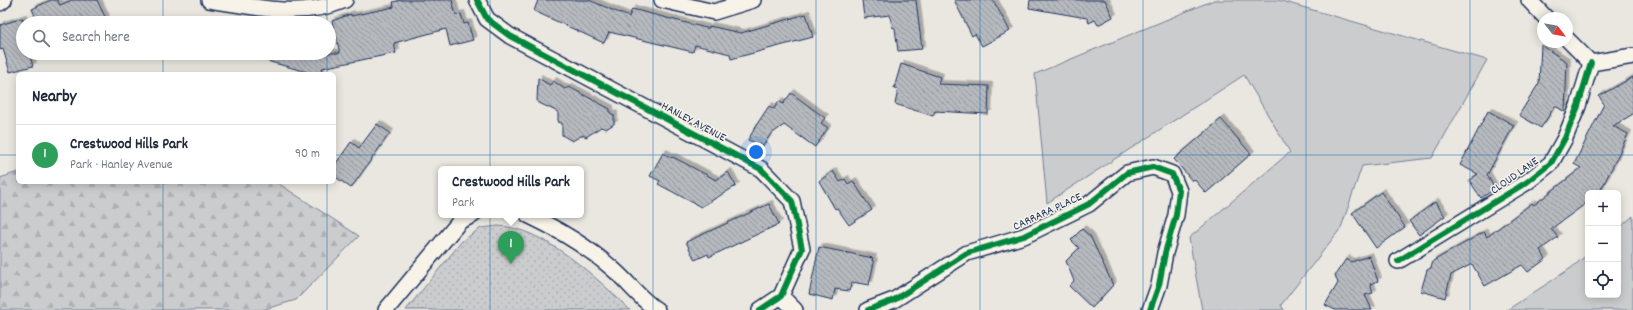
<!DOCTYPE html>
<html lang="en">
<head>
<meta charset="utf-8">
<style>
  body { margin:0; font-family:Dekko,sans-serif; background:#f6f6f7; color:#1f2937 }
  .controls { position:absolute; right:12px; bottom:12px; display:grid; overflow:hidden; border-radius:6px; box-shadow:0 2px 10px #0003 }
  .controls button { width:36px; height:36px; display:grid; place-items:center; padding:0; border:0; border-bottom:1px solid #e0e1e3; background:#fff; color:#1f2937; font:20px sans-serif }
  .compass { position:absolute; left:1537px; top:12px; width:36px; height:36px; border-radius:50%; background:#fff; box-shadow:0 2px 10px #0003; rotate:121deg }
  .you { position:absolute; left:756px; top:152px; width:14px; height:14px; margin:-10px; border:3px solid #fff; border-radius:50%; background:#1a73e8; box-shadow:0 0 0 6px #1a73e833 }
  .badge { display:grid; place-items:center; width:26px; height:26px; border-radius:50%; background:#1f6fb2; color:#fff; font-size:13px; font-weight:700 }
  .pin { position:absolute; translate:-50% -33px; filter:drop-shadow(0 1px 2px #0008) }
  .pin::after { content:''; position:absolute; top:21px; width:14px; height:12px; background:inherit; clip-path:polygon(0 0,100% 0,50% 100%) }
  .popup { position:absolute; left:438px; top:166px; width:146px; height:52px; box-sizing:border-box; display:grid; place-content:center; border-radius:6px; background:#fff; filter:drop-shadow(0 1px 3px #0005); font-size:13px; white-space:nowrap; color:#747a83 }
  .popup b { font-size:15px; color:#1f2937 }
  .popup::after { content:''; position:absolute; left:50%; top:100%; margin-left:-8px; border:8px solid transparent; border-top-color:#fff }
  .list { margin:0; padding:0; list-style:none }
  h2 { display:flex; justify-content:space-between; align-items:center; height:52px; margin:0; padding:0 16px; font-size:17px }
  h2 small { font-size:13px; font-weight:400; color:#747a83 }
  .list li { display:grid; grid-template-columns:26px 1fr auto; gap:12px; align-items:center; box-sizing:border-box; height:60px; padding:0 16px; border-top:1px solid #e0e1e3 }
  .list b { display:block; font-size:15px; white-space:nowrap }
  .list p { margin:0; font-size:13px; white-space:nowrap; color:#747a83 }
  .list em { font-size:13px; font-style:normal; color:#747a83 }
  .icon { flex:none; width:22px; height:22px; fill:none; stroke:currentColor; stroke-width:2; stroke-linecap:round; stroke-linejoin:round }
  .map { position:relative; flex:none; width:1633px; height:310px; overflow:hidden }
  .search { position:absolute; background:#fff; box-shadow:0 2px 10px #0003; left:16px; top:16px; width:320px; height:44px; display:flex; align-items:center; gap:10px; box-sizing:border-box; padding:0 14px; border-radius:22px; color:#747a83; font-size:15px }
  .panel { position:absolute; background:#fff; box-shadow:0 2px 10px #0003; left:16px; top:72px; width:320px; height:112px; border-radius:6px }
  .map>svg:first-child { display:block }
  .grass { fill:#cbcccd; stroke:#737e96 }
  .forest { fill:url(#forest-firs); stroke:#737e96 }
  .park { fill:url(#park-dots); stroke:#737e96 }
  .building { fill:url(#building-back-hatch); stroke:#1b2f5e; filter:url(#shadow) }
  .lines { fill:none; stroke-linecap:round; stroke-linejoin:round }
  .minor-casing { stroke:#1b2f5e; stroke-width:18 }
  .minor { stroke:#f7f3e8; stroke-width:15 }
  .cycleway-casing { stroke:#f7f3e8; stroke-width:8 }
  .cycleway { stroke:#00873e; stroke-width:6 }
  .grid { fill:none; stroke:#1f6fb2; stroke-width:1; stroke-opacity:0.55 }
  .labels { text-anchor:middle; stroke-width:3; stroke-linejoin:round; paint-order:stroke }
  .street-label { font-size:12px; fill:#1b2f5e; stroke:#f7f3e8 }
</style>
</head>
<body>
<div class="map">
<svg width="1633" height="310" viewBox="0 0 1633 310">
  <defs>
    <pattern id="forest-firs" width="22" height="20" patternUnits="userSpaceOnUse"><rect width="22" height="20" fill="#cbcccd"/><path d="M5 1l3.5 6h-7zM16 11l3.5 6h-7z" fill="#aeb0b2"/></pattern>
    <pattern id="park-dots" width="8" height="8" patternUnits="userSpaceOnUse"><rect width="8" height="8" fill="#cbcccd"/><path d="M2 2h.1M6 6h.1" fill="none" stroke="#aeb0b2" stroke-width="1.8" stroke-linecap="round"/></pattern>
    <pattern id="building-back-hatch" width="6" height="6" patternUnits="userSpaceOnUse"><rect width="6" height="6" fill="#b6babf"/><path d="M-1 5l2 2M0 0l6 6M5-1l2 2" fill="none" stroke="#93989e"/></pattern>
    <filter id="shadow"><feDropShadow dx="3.5" dy="-3.5" stdDeviation="0" flood-color="#0004"/></filter>
  </defs>
  <rect width="100%" height="100%" fill="#eae7e0"/>
  <filter id="ink" filterUnits="userSpaceOnUse"><feTurbulence type="fractalNoise" baseFrequency=".025" numOctaves="2"/><feDisplacementMap in="SourceGraphic" scale="8" xChannelSelector="R" yChannelSelector="G"/><feConvolveMatrix kernelMatrix="1 2 1 2 8 2 1 2 1" color-interpolation-filters="sRGB"/></filter>
  <g filter="url(#ink)">
    <path class="grass" d="M1214 0H1278L1487 60 1432 158 1362 166 1341 228 1281 305 1284 310H1202L1189 238 1290 152 1244 75 1047 203 1035 74Z
      M1633 216V310H1507L1571 268 1588 254V295H1618V229Z"/>
    <path class="forest" d="M18 172V182H276L359 236 296 300 262 310H0V178Z"/>
    <path class="park" d="M498 226C544 227 599 280 630 310H406L462 241 481 228Z"/>
    <path class="building" d="M51 0H57L60 5 72 0H97L106 19 97 23H38L32 9Z
      M402 0H452L456 15 461 14 464 24 468 23 473 40 450 46 446 29 394 43 396 53 322 68 321 74H314L256 58V53H340L332 21 351 14V16L394 7 393 2Z
      M538 0H589L629 17 632 9 706 28H709V26L741 33 806 14 813 37 731 59 730 54 695 45 693 52 609 32 604 43 534 11Z
      M862 0H916L922 49 898 51 895 28 892 27 890 15 864 18Z
      M954 0H993L1010 31 982 46 975 34 972 36Z
      M1030 0H1105L1113 17 1098 25 1095 20 1089 23 1087 18 1029 8Z
      M23 18V53H29L33 66 10 72 3 49 0 50V25Z
      M1541 45 1567 62 1565 112 1555 106 1541 128 1519 115 1539 83Z
      M901 64 940 77 938 84 989 86 988 114 935 111 933 116 895 104 898 90 894 88Z
      M1633 77V114L1613 126 1628 134 1613 166 1599 193H1588V202L1551 229 1558 237 1540 250 1546 259 1528 272 1522 265 1485 286 1472 264 1451 275 1445 298 1421 291 1427 270 1431 268 1433 261 1484 232 1487 237 1532 203 1534 205 1581 168 1574 164 1604 104 1599 96Z
      M538 78 550 85 553 81 565 89 569 87 610 109V113L614 115V124L606 129 601 127 586 137 583 135 572 141 562 135V123L558 122V112L537 102Z
      M791 93 825 118 821 123 828 128 815 147 784 125 770 135 763 146 748 140 757 124 769 106 774 109 779 101 783 104Z
      M1488 111 1514 125 1487 175 1495 189 1481 198 1469 180 1478 174 1460 165Z
      M1221 119 1251 154 1206 193 1194 179 1192 181 1174 159Z
      M377 124 390 133 351 188 334 176V166L351 142 359 148Z
      M663 153 672 158 673 157 716 180 728 172 736 186 701 207 658 184 660 181 650 176Z
      M833 171 840 182 845 179 848 184 853 181 872 210 849 225 837 208 835 209 819 181Z
      M1381 192 1405 227 1376 248 1352 213Z
      M1435 202 1445 216 1419 235 1409 221Z
      M769 204 779 224 709 257 708 254 695 260 686 242Z
      M1082 229 1090 236 1113 285 1092 308 1069 286 1074 281 1066 261 1079 248 1071 240Z
      M819 247 873 258 872 261 874 262 869 285 852 282 849 291 835 289 833 300 809 294Z
      M1369 256 1378 281 1370 284 1373 293 1365 295 1372 310H1335L1325 305 1338 283 1335 275 1346 259 1351 262Z"/>
    <g class="lines">
      <defs>
        <path id="minor" d="M209 0C254 7 301 19 345 0
          M477 0 487 19 510 36 761 169 792 201 802 249 781 296 760 310
          M662 0 714 12 753 0
          M1529 0 1546 18
          M0 3 4 0
          M1567 39 1591 63 1633 56
          M528 215C560 230 588 247 614 270 629 283 640 299 657 310
          M1398 261 1527 182 1551 163 1565 138 1578 106 1591 63
          M781 296 795 310
          M386 310 460 221 473 215
          M868 310 894 300 967 253 1024 236 1089 204 1127 173 1153 167 1172 174 1179 191 1176 215 1165 253 1159 285 1150 310"/>
      </defs>
      <use href="#minor" class="minor-casing"/>
      <use href="#minor" class="minor"/>
      <defs>
        <path id="cycleway" d="M477 0 487 19 510 36 761 169 792 201 802 249 781 296 760 310
          M1398 261 1527 182 1551 163 1565 138 1578 106 1591 63
          M868 310 894 300 967 253 1024 236 1089 204 1127 173 1153 167 1172 174 1179 191 1176 215 1165 253 1159 285 1150 310"/>
      </defs>
      <use href="#cycleway" class="cycleway-casing"/>
      <use href="#cycleway" class="cycleway"/>
    </g>
  </g>
  <path class="grid" d="M163 0V23M327 0V23M490 0V310M653 0V310M816 0V310M980 0V310M1143 0V310M1306 0V310M1470 0V310M163 53V74M327 53V74M0 155H18M334 155H1633M163 182V310M327 182V310"/>
  <g class="labels">
    <g class="street-label">
      <text transform="translate(694 121) rotate(28)" y="4">HANLEY AVENUE</text>
      <text transform="translate(1514 175) rotate(-35)" y="4">CLOUD LANE</text>
      <text transform="translate(1047 211) rotate(-25)" y="4">CARRARA PLACE</text>
    </g>
  </g>
</svg>
<div class="controls">
<button>+</button>
<button>−</button>
<button><svg class="icon" aria-label="locate" viewBox="0 0 24 24"><circle cx="12" cy="12" r="6"/><path d="M12 2v4M12 18v4M2 12h4M18 12h4"/></svg></button>
</div>
<svg class="compass" viewBox="-18 -18 36 36"><path d="M0-13l5 13h-10z" fill="#e53935"/><path d="M0 13l5-13h-10z" fill="#747a83"/></svg>
<div class="you"></div>
<div class="pin badge" style="left:511px;top:264px;background:#2e9e5b">1</div>
<div class="popup"><b>Crestwood Hills Park</b>Park</div>
<div class="search"><svg class="icon" aria-label="search" viewBox="0 0 24 24"><circle cx="10" cy="10" r="6"/><path d="M15 15l6 6"/></svg>Search here</div>
<section class="panel">
<h2>Nearby<small></small></h2>
<ul class="list">
<li><span class="badge" style="background:#2e9e5b">1</span><div><b>Crestwood Hills Park</b><p>Park · Hanley Avenue</p></div><em>90 m</em></li>
</ul>
</section>
</div>
</body>
</html>
